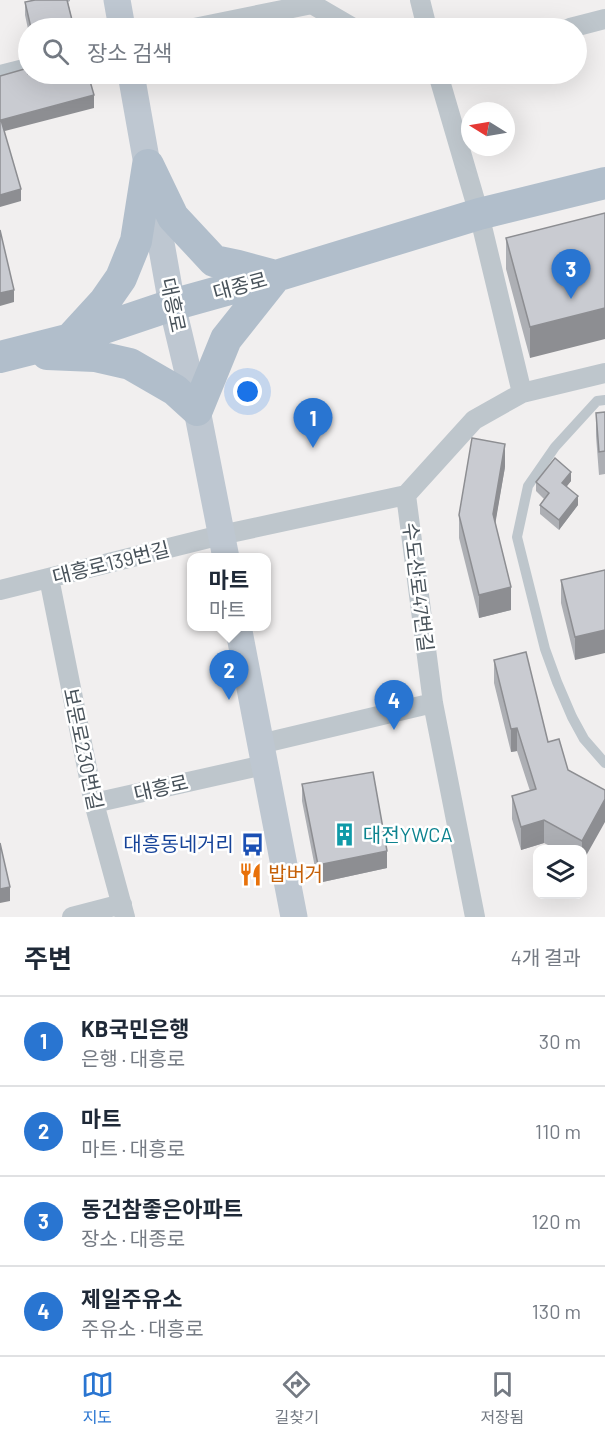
<!DOCTYPE html>
<html lang="ko">
<head>
<meta charset="utf-8">
<style>
  body { margin:0; font-family:Barlow,"Noto Sans KR",sans-serif; background:#f2f2f3; color:#1f2937 }
  .controls { position:absolute; right:18px; bottom:18px; display:grid; overflow:hidden; border-radius:12px; box-shadow:0 6px 24px #0002 }
  .controls button { width:54px; height:54px; display:grid; place-items:center; padding:0; border:0; border-bottom:2px solid #e0e1e3; background:#fff; color:#1f2937; font:30px sans-serif }
  .compass { position:absolute; left:461px; top:102px; width:54px; height:54px; border-radius:50%; background:#fff; box-shadow:0 6px 24px #0002; rotate:281deg }
  .you { position:absolute; left:248px; top:392px; width:21px; height:21px; margin:-15px; border:4px solid #fff; border-radius:50%; background:#1a73e8; box-shadow:0 0 0 9px #1a73e833 }
  .badge { display:grid; place-items:center; width:39px; height:39px; border-radius:50%; background:#2975d1; color:#fff; font-size:20px; font-weight:700 }
  .pin { position:absolute; translate:-50% -50px; filter:drop-shadow(0 2px 3px #0008) }
  .pin::after { content:''; position:absolute; top:32px; width:21px; height:18px; background:inherit; clip-path:polygon(0 0,100% 0,50% 100%) }
  .popup { position:absolute; left:187px; top:553px; width:84px; height:78px; box-sizing:border-box; display:grid; place-content:center; border-radius:12px; background:#fff; filter:drop-shadow(0 2px 4px #0005); font-size:20px; white-space:nowrap; color:#747a83 }
  .popup b { font-size:22px; color:#1f2937 }
  .popup::after { content:''; position:absolute; left:50%; top:100%; margin-left:-12px; border:12px solid transparent; border-top-color:#fff }
  .list { margin:0; padding:0; list-style:none }
  h2 { display:flex; justify-content:space-between; align-items:center; height:78px; margin:0; padding:0 24px; font-size:26px }
  h2 small { font-size:20px; font-weight:400; color:#747a83 }
  .list li { display:grid; grid-template-columns:39px 1fr auto; gap:18px; align-items:center; box-sizing:border-box; height:90px; padding:0 24px; border-top:2px solid #e0e1e3 }
  .list b { display:block; font-size:22px; white-space:nowrap }
  .list p { margin:0; font-size:20px; white-space:nowrap; color:#747a83 }
  .list em { font-size:20px; font-style:normal; color:#747a83 }
  .icon { flex:none; width:33px; height:33px; fill:none; stroke:currentColor; stroke-width:2; stroke-linecap:round; stroke-linejoin:round }
  .map { position:relative; flex:none; width:605px; height:917px; overflow:hidden }
  .search { position:absolute; background:#fff; box-shadow:0 6px 24px #0002; left:18px; right:18px; top:18px; height:66px; display:flex; align-items:center; gap:15px; box-sizing:border-box; padding:0 21px; border-radius:33px; color:#747a83; font-size:22px }
  .sheet { height:438px; background:#fff }
  nav { display:flex; justify-content:space-around; align-items:center; box-sizing:border-box; height:84px; border-top:2px solid #e0e1e3; background:#fff; font-size:16px; color:#747a83 }
  nav a { display:grid; justify-items:center; gap:3px }
  nav .on { color:#2975d1 }
  .map>svg:first-child { display:block }
  .lines { fill:none; stroke-linecap:round; stroke-linejoin:round }
  .lane { stroke:#bec6cc; stroke-width:10 }
  .street { stroke:#bec6cc; stroke-width:20 }
  .secondary { stroke:#bec7d1; stroke-width:27 }
  .primary { stroke:#b1becb; stroke-width:32 }
  .wall { fill:#adafb4 }
  .shaded-wall { fill:#8d8e92 }
  .building { fill:#c9cbd1; stroke:#8d8e92; stroke-width:1.5 }
  .labels { text-anchor:middle; stroke-width:5; stroke-linejoin:round; paint-order:stroke }
  .street-label { font-size:20px; fill:#48525a; stroke:#fff }
  .culture-label { font-size:20px; fill:#0d838f; stroke:#fff; text-anchor:start }
  .transit-label { font-size:20px; fill:#164399; stroke:#fff; text-anchor:end }
  .food-label { font-size:20px; fill:#c56008; stroke:#fff; text-anchor:start }
</style>
</head>
<body>
<div class="map">
<svg width="605" height="917" viewBox="0 0 605 917">
  <rect width="100%" height="100%" fill="#f1efef"/>
  <g class="lines">
    <path class="lane" d="M605 400 597 401 555 447 528 486 517 537 545 649 557 682 572 717 584 739 605 763"/>
    <path class="street" d="M420 0 427 28
      M194 28 312 4 353 28
      M570 28 605 19
      M438 74 479 214 522 393
      M0 75 28 68
      M49 578 94 803 125 917
      M0 590 221 535 406 495
      M260 744 433 703
      M94 803 264 765
      M72 917 122 904
      M475 917 433 703 406 495 474 420 522 393 605 373"/>
    <path class="secondary" d="M117 0 122 28
      M131 74 172 305 197 410 226 558
      M238 626 294 917"/>
    <path class="primary" d="M148 165 173 217 214 261 238 266 275 276
      M72 337 105 301 121 278 136 241 148 165
      M47 354 95 356 130 364 175 390 197 410 226 339 276 276
      M0 357 71 339 172 305 276 276 479 214 605 183"/>
  </g>
  <path class="wall" d="M35 0H70V1L68 2 74 28 28 29 25 15V2Z
    M605 213 530 358 506 269V238Z
    M605 412V474L599 475 596 436V413Z
    M505 467 495 523 511 610 479 618 459 538V515Z
    M571 481 567 486 578 505 559 530 540 514V505L544 499 536 491V482Z
    M605 570 575 660 561 603V580Z
    M494 660 548 742 568 770 605 790 582 849H556L544 843 521 850 512 819V796L530 791 517 751 511 752 494 683Z
    M302 784 387 868 318 883 302 801Z"/>
  <path class="shaded-wall" d="M94 95V108L1 132V120Z
    M21 189V201L0 207V195Z
    M14 290V302L0 306V293Z
    M605 308V339L530 358V327Z
    M505 444V467L493 537V514Z
    M571 472V481L562 492V483Z
    M578 496V505L559 530V520Z
    M511 587V610L479 618V595Z
    M605 630V653L575 660V637Z
    M517 728V751L511 752V729Z
    M605 799V822L582 863V841Z
    M544 820V843L521 850V827Z
    M387 851V868L318 883V865Z
    M10 887V901L0 903V889Z"/>
  <path class="building" d="M35 0H67L74 28H31L25 2Z
    M28 68V74H88L94 95 1 120 21 189 0 195V76Z
    M605 213V308L530 327 506 238Z
    M0 230 14 290 0 293Z
    M605 412V451L599 452 596 413Z
    M472 438 505 444 493 514 511 587 479 595 459 515Z
    M555 458 571 472 562 483 578 496 559 520 540 505 549 493 536 482Z
    M605 570V630L575 637 561 580Z
    M526 652 548 742 559 739 568 770 605 790V799L582 841 544 820 521 827 512 796 536 789 517 728 511 729 494 660Z
    M373 772 387 851 318 865 302 784Z
    M0 843 10 887 0 889Z"/>
  <defs>
    <symbol id="building-bare" viewBox="-9 -9 18 18"><path d="M-4-6H4V6H1V3H-1V6H-4ZM-2.5-4.3h1.7v1.8h-1.7ZM.8-4.3h1.7v1.8H.8ZM-2.5-1h1.7V.8h-1.7ZM.8-1h1.7V.8H.8Z" fill="#0f9aa8" stroke="#fff" stroke-width="2.5" paint-order="stroke"/></symbol>
    <symbol id="bus-bare" viewBox="-9 -9 18 18"><path d="M-5-6H5V4H4V6H2V4H-2V6H-4V4H-5ZM-3.5-4V0h7V-4ZM-3.5 1.2v1.5H-2V1.2ZM2 1.2v1.5H3.5V1.2Z" fill="#1a4fb4" stroke="#fff" stroke-width="2.5" paint-order="stroke"/></symbol>
    <symbol id="restaurant-bare" viewBox="-9 -9 18 18"><path d="M-5-6h1v4h1v-4h1v4h1v-4h1v5L-1.5 .5V6h-2V.5L-5-1ZM5-6V6H3V1.5H1.5Q1.5-4 5-6Z" fill="#e8710a" stroke="#fff" stroke-width="2.5" paint-order="stroke"/></symbol>
  </defs>
  <g fill-rule="evenodd">
    <use href="#building-bare" x="328" y="818" width="33" height="33"/>
    <use href="#bus-bare" x="236" y="828" width="33" height="33"/>
    <use href="#restaurant-bare" x="234" y="858" width="33" height="33"/>
  </g>
  <g class="labels">
    <g class="street-label">
      <text transform="translate(240 286) rotate(-15)" y="7">대종로</text>
      <text transform="translate(173 305) rotate(78)" y="7">대흥로</text>
      <text transform="translate(111 563) rotate(-14)" y="7">대흥로139번길</text>
      <text transform="translate(418 587) rotate(83)" y="7">수도산로47번길</text>
      <text transform="translate(83 749) rotate(78)" y="7">보문로230번길</text>
      <text transform="translate(161 788) rotate(-13)" y="7">대흥로</text>
    </g>
    <g class="culture-label">
      <text x="363" y="842">대전YWCA</text>
    </g>
    <g class="transit-label">
      <text x="234" y="851">대흥동네거리</text>
    </g>
    <g class="food-label">
      <text x="268" y="881">밥버거</text>
    </g>
  </g>
</svg>
<div class="controls">
<button><svg class="icon" aria-label="layers" viewBox="0 0 24 24"><path d="M12 4l9 5-9 5-9-5zM3 14l9 5 9-5"/></svg></button>
</div>
<svg class="compass" viewBox="-18 -18 36 36"><path d="M0-13l5 13h-10z" fill="#e53935"/><path d="M0 13l5-13h-10z" fill="#747a83"/></svg>
<div class="you"></div>
<div class="pin badge" style="left:313px;top:448px">1</div>
<div class="pin badge" style="left:229px;top:700px">2</div>
<div class="popup"><b>마트</b>마트</div>
<div class="pin badge" style="left:571px;top:299px">3</div>
<div class="pin badge" style="left:394px;top:730px">4</div>
<div class="search"><svg class="icon" aria-label="search" viewBox="0 0 24 24"><circle cx="10" cy="10" r="6"/><path d="M15 15l6 6"/></svg>장소 검색</div>
</div>
<section class="sheet">
<h2>주변<small>4개 결과</small></h2>
<ul class="list">
<li><span class="badge">1</span><div><b>KB국민은행</b><p>은행 · 대흥로</p></div><em>30 m</em></li>
<li><span class="badge">2</span><div><b>마트</b><p>마트 · 대흥로</p></div><em>110 m</em></li>
<li><span class="badge">3</span><div><b>동건참좋은아파트</b><p>장소 · 대종로</p></div><em>120 m</em></li>
<li><span class="badge">4</span><div><b>제일주유소</b><p>주유소 · 대흥로</p></div><em>130 m</em></li>
</ul>
</section>
<nav>
<a class="on"><svg class="icon" aria-label="map" viewBox="0 0 24 24"><path d="M3 6l6-2 6 2 6-2v14l-6 2-6-2-6 2zM9 4v14M15 6v14"/></svg>지도</a>
<a><svg class="icon" aria-label="directions" viewBox="0 0 24 24"><path d="M12 3l9 9-9 9-9-9zM9 14v-3h6M13 9l2 2-2 2"/></svg>길찾기</a>
<a><svg class="icon" aria-label="saved" viewBox="0 0 24 24"><path d="M7 4h10v16l-5-4-5 4z"/></svg>저장됨</a>
</nav>
</body>
</html>
